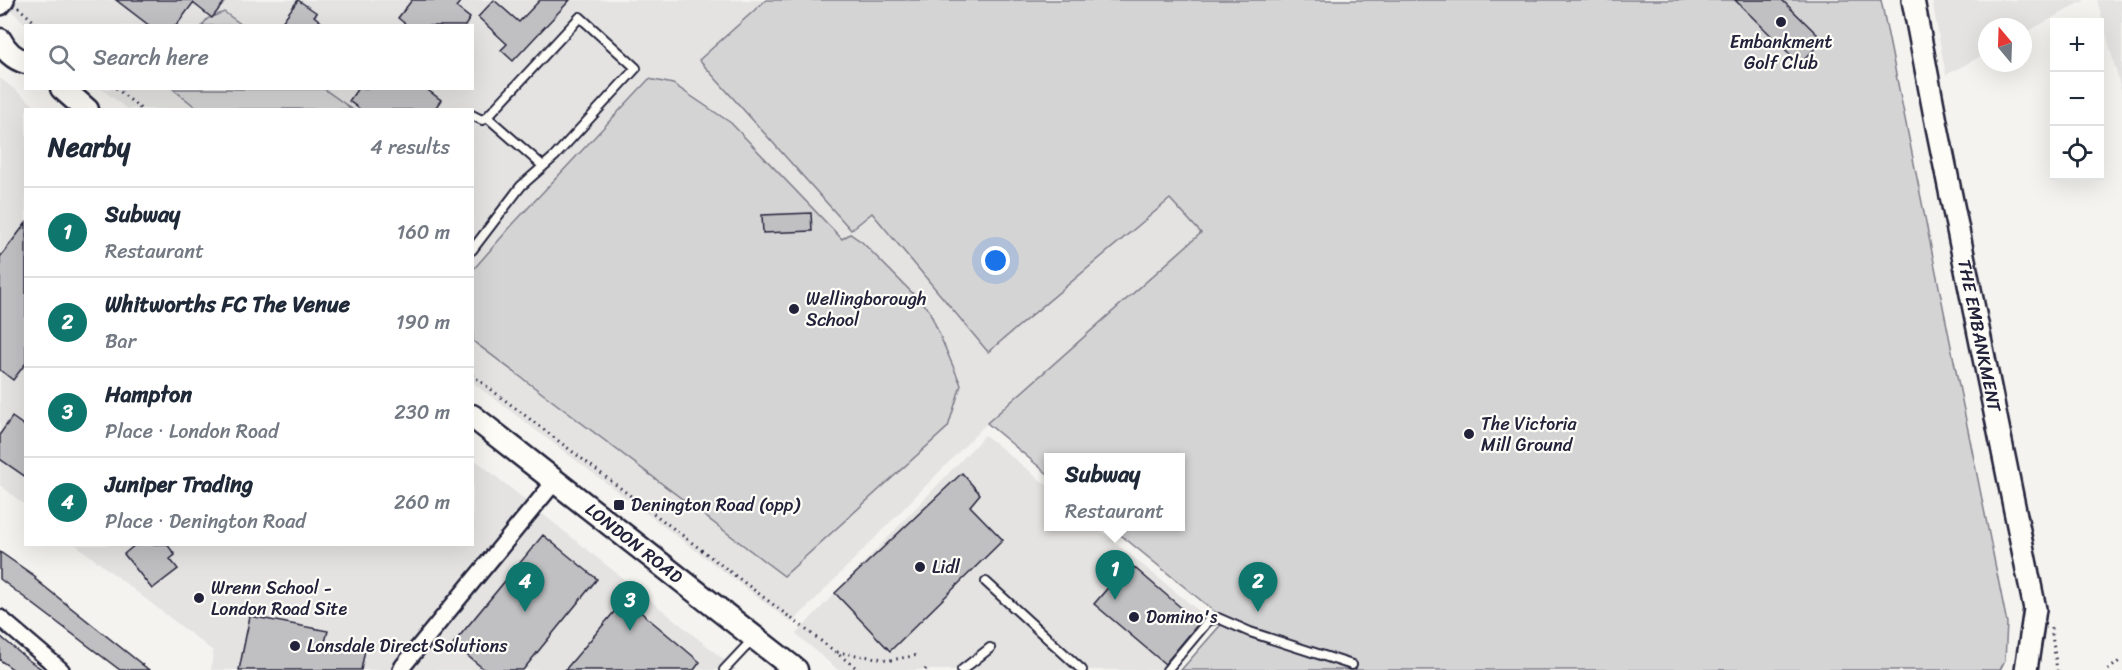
<!DOCTYPE html>
<html lang="en">
<head>
<meta charset="utf-8">
<style>
  body { margin:0; font-family:Sriracha,sans-serif; background:#f6f6f7; color:#1f2937 }
  .controls { position:absolute; right:18px; top:18px; display:grid; overflow:hidden; border-radius:0px; box-shadow:0 6px 24px #0002 }
  .controls button { width:54px; height:54px; display:grid; place-items:center; padding:0; border:0; border-bottom:2px solid #e0e1e3; background:#fff; color:#1f2937; font:30px sans-serif }
  .compass { position:absolute; left:1978px; top:18px; width:54px; height:54px; border-radius:50%; background:#fff; box-shadow:0 6px 24px #0002; rotate:341deg }
  .you { position:absolute; left:996px; top:261px; width:21px; height:21px; margin:-15px; border:4px solid #fff; border-radius:50%; background:#1a73e8; box-shadow:0 0 0 9px #1a73e833 }
  .badge { display:grid; place-items:center; width:39px; height:39px; border-radius:50%; background:#0f766e; color:#fff; font-size:20px; font-weight:700 }
  .pin { position:absolute; translate:-50% -50px; filter:drop-shadow(0 2px 3px #0008) }
  .pin::after { content:''; position:absolute; top:32px; width:21px; height:18px; background:inherit; clip-path:polygon(0 0,100% 0,50% 100%) }
  .popup { position:absolute; left:1044px; top:453px; width:141px; height:78px; box-sizing:border-box; display:grid; place-content:center; border-radius:0px; background:#fff; filter:drop-shadow(0 2px 4px #0005); font-size:20px; white-space:nowrap; color:#747a83 }
  .popup b { font-size:22px; color:#1f2937 }
  .popup::after { content:''; position:absolute; left:50%; top:100%; margin-left:-12px; border:12px solid transparent; border-top-color:#fff }
  .list { margin:0; padding:0; list-style:none }
  h2 { display:flex; justify-content:space-between; align-items:center; height:78px; margin:0; padding:0 24px; font-size:26px }
  h2 small { font-size:20px; font-weight:400; color:#747a83 }
  .list li { display:grid; grid-template-columns:39px 1fr auto; gap:18px; align-items:center; box-sizing:border-box; height:90px; padding:0 24px; border-top:2px solid #e0e1e3 }
  .list b { display:block; font-size:22px; white-space:nowrap }
  .list p { margin:0; font-size:20px; white-space:nowrap; color:#747a83 }
  .list em { font-size:20px; font-style:normal; color:#747a83 }
  .icon { flex:none; width:33px; height:33px; fill:none; stroke:currentColor; stroke-width:2; stroke-linecap:round; stroke-linejoin:round }
  .map { position:relative; flex:none; width:2122px; height:670px; overflow:hidden }
  .search { position:absolute; background:#fff; box-shadow:0 6px 24px #0002; left:24px; top:24px; width:450px; height:66px; display:flex; align-items:center; gap:15px; box-sizing:border-box; padding:0 21px; border-radius:0px; color:#747a83; font-size:22px }
  .panel { position:absolute; background:#fff; box-shadow:0 6px 24px #0002; left:24px; top:108px; width:450px; height:438px; border-radius:0px }
  .map>svg:first-child { display:block }
  .built { fill:#e4e3e2 }
  .green { fill:#d5d4d5; stroke:#7c7b88; stroke-width:1.5 }
  .building { fill:#c0bfc2; stroke:#22223b; stroke-width:1.5 }
  .lines { fill:none; stroke-linecap:round; stroke-linejoin:round }
  .lane-casing { stroke:#22223b; stroke-width:12 }
  .street-casing { stroke:#22223b; stroke-width:20 }
  .secondary-casing { stroke:#22223b; stroke-width:26 }
  .primary-casing { stroke:#22223b; stroke-width:27 }
  .path { stroke:#22223b; stroke-width:3; stroke-dasharray:1.5 4.5; stroke-linecap:butt }
  .lane { stroke:#fdfcf7; stroke-width:8 }
  .street { stroke:#fdfcf7; stroke-width:15 }
  .secondary { stroke:#fdfcf7; stroke-width:21 }
  .primary { stroke:#fdfcf7; stroke-width:22 }
  .poi-dot { fill:#22223b; stroke:#fdfcf7; stroke-width:2 }
  .labels { text-anchor:middle; stroke-width:4.5; stroke-linejoin:round; paint-order:stroke }
  .poi-label { font-size:18px; fill:#22223b; stroke:#fdfcf7; text-anchor:start }
  .street-label { font-size:18px; fill:#22223b; stroke:#fdfcf7 }
</style>
</head>
<body>
<div class="map">
<svg width="2122" height="670" viewBox="0 0 2122 670">
  <rect width="100%" height="100%" fill="#f4f3ef"/>
  <filter id="ink" filterUnits="userSpaceOnUse"><feTurbulence type="fractalNoise" baseFrequency=".0167" numOctaves="2"/><feDisplacementMap in="SourceGraphic" scale="12" xChannelSelector="R" yChannelSelector="G"/><feConvolveMatrix kernelMatrix="1 2 1 2 8 2 1 2 1" color-interpolation-filters="sRGB"/></filter>
  <g filter="url(#ink)">
    <path class="built" d="M7 0H1439L1311 137 987 423 792 623 473 383 472 110 127 109 102 89 472 88V26H28L4 4Z
      M1932 0H2085L2023 34V27H1987V53L1946 75Z
      M2097 0H2122V93Z
      M0 78 39 109 26 110 25 505 0 485Z
      M985 435 1049 487V526L1096 527 1210 620 1160 670H838L796 634Z
      M473 458 737 670H211L213 651 76 545 472 544Z"/>
    <path class="green" d="M766 0H1881L2007 623 2005 660 2000 670H1181L1225 620 1111 527 1181 526V458H1049V475L987 423 1201 233 1170 199 988 352 872 213 851 230 699 60Z
      M224 12 242 25 202 26 207 19Z
      M649 79 673 84 731 123 842 239 850 234 862 242 929 310 961 385 948 427 784 576 473 341 472 271 513 224Z
      M173 89H324L352 109H198Z"/>
    <path class="building" d="M116 0H226L212 18 193 3 176 26H150Z
      M298 0 317 13 314 16 326 26H279Z
      M412 0H462L456 7 470 18 465 26H408L398 18Z
      M494 0 519 22 540 0H570L513 61 501 50 507 44 478 17Z
      M1735 0H1782L1823 40 1800 64Z
      M358 88H425L441 100 434 110H361L349 101Z
      M811 213 812 231 763 233 762 215Z
      M26 223V363L13 380 0 370V257Z
      M12 417 26 427V477L0 459V434Z
      M962 473 980 494 970 506 1003 540 890 651 835 593Z
      M543 535 597 579 523 670H485L453 644Z
      M136 544H167L175 555 170 559 178 569 152 589 124 554Z
      M0 552 36 577 35 579 149 670H120L0 579Z
      M1129 563 1199 623 1165 664 1094 604Z
      M625 599 700 662 694 670H565Z
      M250 616 328 631 325 642 365 650 361 670H239Z
      M0 636 27 659 43 670H14L0 660Z"/>
    <g class="lines">
      <defs>
        <path id="lane" d="M472 115 482 120 487 117 580 17 636 68 555 156 521 186 472 250
          M487 117 543 166
          M986 582 1082 670
          M724 670 754 638
          M962 670 990 648
          M1167 670 1208 621 1218 618 1250 632 1352 665"/>
        <path id="street" d="M0 618 61 670
          M401 670 403 666 556 480"/>
        <g id="secondary">
          <path id="s1" d="M1913 0 1937 127 2035 609 2026 670"/>
          <path d="M0 4 3 0"/>
        </g>
        <g id="primary">
          <path d="M0 40C5 50 14 59 26 62"/>
          <path d="M62 88 87 110"/>
          <path id="s2" d="M472 416 796 670"/>
        </g>
      </defs>
      <use href="#lane" class="lane-casing"/>
      <use href="#street" class="street-casing"/>
      <use href="#secondary" class="secondary-casing"/>
      <use href="#primary" class="primary-casing"/>
      <path class="path" d="M18 7 39 26
        M116 88 142 110
        M472 375 859 670
        M2051 628 2057 670
        M837 652 890 660 919 655
        M925 670 928 666
        M2108 670 2122 659"/>
      <use href="#lane" class="lane"/>
      <use href="#street" class="street"/>
      <use href="#secondary" class="secondary"/>
      <use href="#primary" class="primary"/>
    </g>
  </g>
  <g class="poi-dot">
    <circle cx="1781" cy="22" r="6"/>
    <circle cx="794" cy="309" r="6"/>
    <circle cx="1469" cy="434" r="6"/>
    <rect x="613" y="499" width="12" height="12" rx="3"/>
    <circle cx="920" cy="567" r="6"/>
    <circle cx="199" cy="598" r="6"/>
    <circle cx="1134" cy="617" r="6"/>
    <circle cx="295" cy="646" r="6"/>
  </g>
  <g class="labels">
    <g class="poi-label">
      <text x="1781" y="48" text-anchor="middle">Embankment<tspan x="1781" dy="21">Golf Club</tspan></text>
      <text x="806" y="305">Wellingborough<tspan x="806" dy="21">School</tspan></text>
      <text x="1481" y="430">The Victoria<tspan x="1481" dy="21">Mill Ground</tspan></text>
      <text x="631" y="511">Denington Road (opp)</text>
      <text x="932" y="573">Lidl</text>
      <text x="211" y="594">Wrenn School -<tspan x="211" dy="21">London Road Site</tspan></text>
      <text x="1146" y="623">Domino's</text>
      <text x="307" y="652">Lonsdale Direct Solutions</text>
    </g>
    <g class="street-label">
      <text dy="6" stroke="none"><textPath href="#s1" startOffset="342">THE EMBANKMENT</textPath></text>
      <text dy="6" stroke="none"><textPath href="#s2" startOffset="206">LONDON ROAD</textPath></text>
    </g>
  </g>
</svg>
<div class="controls">
<button>+</button>
<button>−</button>
<button><svg class="icon" aria-label="locate" viewBox="0 0 24 24"><circle cx="12" cy="12" r="6"/><path d="M12 2v4M12 18v4M2 12h4M18 12h4"/></svg></button>
</div>
<svg class="compass" viewBox="-18 -18 36 36"><path d="M0-13l5 13h-10z" fill="#e53935"/><path d="M0 13l5-13h-10z" fill="#747a83"/></svg>
<div class="you"></div>
<div class="pin badge" style="left:1115px;top:600px">1</div>
<div class="popup"><b>Subway</b>Restaurant</div>
<div class="pin badge" style="left:1258px;top:612px">2</div>
<div class="pin badge" style="left:630px;top:631px">3</div>
<div class="pin badge" style="left:525px;top:612px">4</div>
<div class="search"><svg class="icon" aria-label="search" viewBox="0 0 24 24"><circle cx="10" cy="10" r="6"/><path d="M15 15l6 6"/></svg>Search here</div>
<section class="panel">
<h2>Nearby<small>4 results</small></h2>
<ul class="list">
<li><span class="badge">1</span><div><b>Subway</b><p>Restaurant</p></div><em>160 m</em></li>
<li><span class="badge">2</span><div><b>Whitworths FC The Venue</b><p>Bar</p></div><em>190 m</em></li>
<li><span class="badge">3</span><div><b>Hampton</b><p>Place · London Road</p></div><em>230 m</em></li>
<li><span class="badge">4</span><div><b>Juniper Trading</b><p>Place · Denington Road</p></div><em>260 m</em></li>
</ul>
</section>
</div>
</body>
</html>
